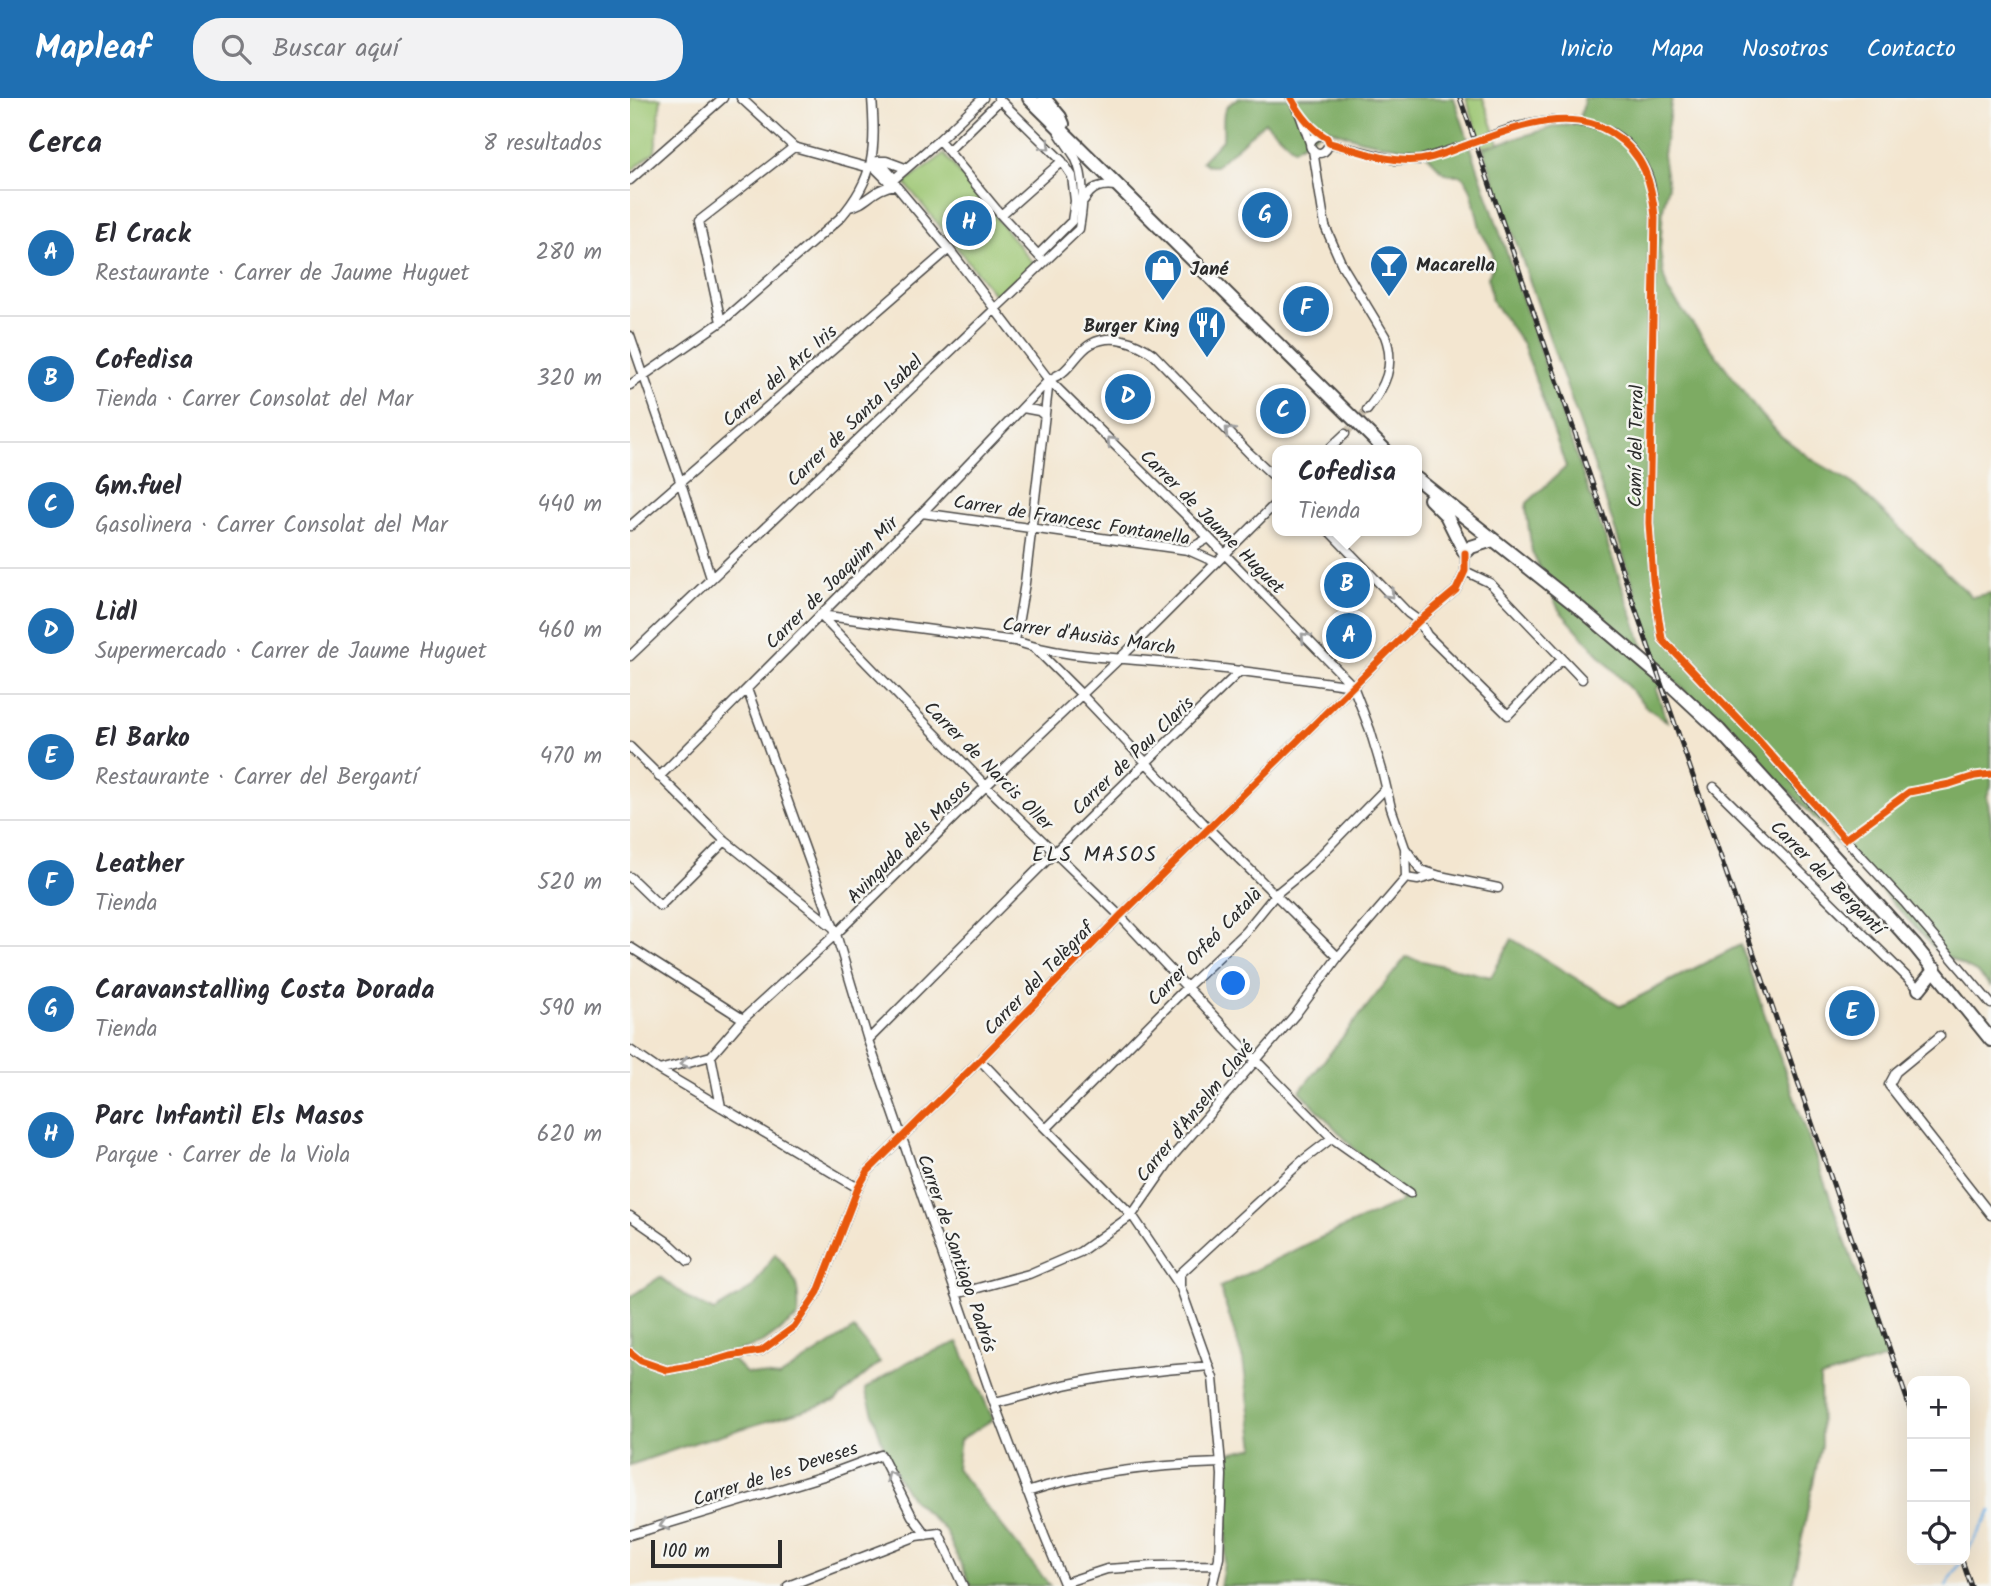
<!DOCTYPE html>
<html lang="es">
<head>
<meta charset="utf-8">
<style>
  body { margin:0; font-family:Kalam,sans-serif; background:#f2f2f3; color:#2b2b33 }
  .controls { position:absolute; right:21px; bottom:21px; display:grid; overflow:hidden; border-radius:14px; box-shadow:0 7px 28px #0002 }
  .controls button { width:63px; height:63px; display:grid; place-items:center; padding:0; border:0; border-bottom:2px solid #e1e1e2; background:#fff; color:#2b2b33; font:35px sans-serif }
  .scale { position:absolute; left:21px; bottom:18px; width:131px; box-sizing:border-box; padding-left:7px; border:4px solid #2b2b2b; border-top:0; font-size:19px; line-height:24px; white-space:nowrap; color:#2b2b2b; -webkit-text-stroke:5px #f6f6f2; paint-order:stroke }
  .you { position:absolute; left:604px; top:886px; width:24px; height:24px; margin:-18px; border:5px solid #fff; border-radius:50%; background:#1a73e8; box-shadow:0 0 0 10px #1a73e833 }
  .badge { display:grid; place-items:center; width:46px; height:46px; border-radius:50%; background:#1f6fb2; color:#fff; font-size:23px; font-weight:700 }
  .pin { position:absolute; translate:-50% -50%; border:4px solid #fff; box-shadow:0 2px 7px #0006 }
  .popup { position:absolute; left:642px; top:347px; width:150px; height:91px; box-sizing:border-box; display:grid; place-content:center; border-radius:14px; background:#fff; filter:drop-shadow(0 2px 5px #0005); font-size:23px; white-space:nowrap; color:#7c7c81 }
  .popup b { font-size:26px; color:#2b2b33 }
  .popup::after { content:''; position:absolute; left:50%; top:100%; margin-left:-14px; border:14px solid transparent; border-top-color:#fff }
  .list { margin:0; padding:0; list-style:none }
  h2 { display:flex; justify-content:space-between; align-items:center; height:91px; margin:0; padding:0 28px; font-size:30px }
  h2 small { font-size:23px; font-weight:400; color:#7c7c81 }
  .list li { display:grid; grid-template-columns:46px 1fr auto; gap:21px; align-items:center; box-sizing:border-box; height:126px; padding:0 28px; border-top:2px solid #e1e1e2 }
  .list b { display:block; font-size:26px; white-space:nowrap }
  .list p { margin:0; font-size:23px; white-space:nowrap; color:#7c7c81 }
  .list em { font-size:23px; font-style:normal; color:#7c7c81 }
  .icon { flex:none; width:38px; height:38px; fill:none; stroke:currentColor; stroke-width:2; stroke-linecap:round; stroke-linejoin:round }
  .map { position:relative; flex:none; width:1361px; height:1488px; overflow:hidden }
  header { display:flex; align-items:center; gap:42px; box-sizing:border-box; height:98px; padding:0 35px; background:#1f6fb2; color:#fff }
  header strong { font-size:33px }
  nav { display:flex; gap:38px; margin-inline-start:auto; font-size:24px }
  .search { width:490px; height:63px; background:#f2f2f3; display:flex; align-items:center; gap:18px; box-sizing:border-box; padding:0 24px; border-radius:28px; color:#7c7c81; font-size:26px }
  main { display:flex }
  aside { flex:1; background:#fff }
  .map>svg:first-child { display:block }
  .green { fill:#9cc672; stroke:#64784e; stroke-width:2 }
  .forest { fill:#7dab64; stroke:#546b48; stroke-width:2 }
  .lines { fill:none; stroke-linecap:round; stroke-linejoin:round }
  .stream { stroke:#79b7ec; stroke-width:2.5 }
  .minor-tunnel { stroke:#cbc1af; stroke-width:8; stroke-dasharray:8 4; stroke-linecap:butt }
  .minor-casing { stroke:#494744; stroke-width:11 }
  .primary-casing { stroke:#494744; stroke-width:16 }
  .minor { stroke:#fff; stroke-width:8 }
  .primary { stroke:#fff; stroke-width:12 }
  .rail-casing { stroke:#2b2b2b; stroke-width:5 }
  .rail { stroke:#f6f6f2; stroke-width:2.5; stroke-dasharray:8; stroke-linecap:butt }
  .cycleway-casing { stroke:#f6f6f2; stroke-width:11 }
  .cycleway { stroke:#e8590c; stroke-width:7 }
  .oneway { stroke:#a0a0a0 }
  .labels { text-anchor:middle; stroke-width:5; stroke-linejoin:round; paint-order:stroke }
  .poi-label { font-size:19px; font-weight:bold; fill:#2b2b2b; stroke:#f6f6f2; text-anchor:start }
  .street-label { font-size:19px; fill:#2b2b2b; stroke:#f6f6f2 }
  .neighbourhood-label { font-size:21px; letter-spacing:2px; fill:#2b2b2b; stroke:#f6f6f2 }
</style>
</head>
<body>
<header>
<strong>Mapleaf</strong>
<div class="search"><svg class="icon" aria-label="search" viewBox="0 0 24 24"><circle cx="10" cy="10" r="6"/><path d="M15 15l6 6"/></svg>Buscar aquí</div>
<nav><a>Inicio</a><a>Mapa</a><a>Nosotros</a><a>Contacto</a></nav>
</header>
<main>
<aside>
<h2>Cerca<small>8 resultados</small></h2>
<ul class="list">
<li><span class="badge">A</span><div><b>El Crack</b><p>Restaurante · Carrer de Jaume Huguet</p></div><em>280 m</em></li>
<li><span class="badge">B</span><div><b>Cofedisa</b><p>Tienda · Carrer Consolat del Mar</p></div><em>320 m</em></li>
<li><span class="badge">C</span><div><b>Gm.fuel</b><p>Gasolinera · Carrer Consolat del Mar</p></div><em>440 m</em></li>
<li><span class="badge">D</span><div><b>Lidl</b><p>Supermercado · Carrer de Jaume Huguet</p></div><em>460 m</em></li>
<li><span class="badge">E</span><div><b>El Barko</b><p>Restaurante · Carrer del Bergantí</p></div><em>470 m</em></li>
<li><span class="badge">F</span><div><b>Leather</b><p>Tienda</p></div><em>520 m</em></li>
<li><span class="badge">G</span><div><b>Caravanstalling Costa Dorada</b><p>Tienda</p></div><em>590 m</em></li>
<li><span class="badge">H</span><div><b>Parc Infantil Els Masos</b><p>Parque · Carrer de la Viola</p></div><em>620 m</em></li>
</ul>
</aside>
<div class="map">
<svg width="1361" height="1488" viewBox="0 0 1361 1488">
  <rect width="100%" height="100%" fill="#f6f6f2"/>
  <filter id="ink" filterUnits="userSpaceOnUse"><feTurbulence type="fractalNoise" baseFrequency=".0143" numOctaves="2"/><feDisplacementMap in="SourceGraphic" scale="14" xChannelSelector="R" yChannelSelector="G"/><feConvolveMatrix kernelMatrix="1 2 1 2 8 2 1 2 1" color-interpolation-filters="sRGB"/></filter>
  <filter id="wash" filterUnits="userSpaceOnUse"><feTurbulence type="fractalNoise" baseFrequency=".00686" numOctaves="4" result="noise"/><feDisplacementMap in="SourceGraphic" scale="28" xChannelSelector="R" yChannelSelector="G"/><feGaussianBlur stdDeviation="1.57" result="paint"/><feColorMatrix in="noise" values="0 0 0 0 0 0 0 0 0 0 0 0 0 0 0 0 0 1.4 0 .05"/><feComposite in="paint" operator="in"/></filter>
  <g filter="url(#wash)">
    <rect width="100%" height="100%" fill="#f3e6d0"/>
    <path class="green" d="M0 0H31L25 53 0 74Z
      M836 0H853L869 46 853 50Z
      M314 56 404 166V169L372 197 364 196 275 85Z"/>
    <path class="forest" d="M610 0H824L935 326 1016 556 1026 557 960 355 853 50 927 28 942 27 949 21 954 6 953 0H1042L1033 57 1038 88 1033 111 1030 152 1033 175 1038 193 1129 314 1151 338 1183 362 1221 384 1342 499 1361 495V688L1357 698 1361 723V889L1348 875 1308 854 1165 699 1038 577 1026 591 1037 623 1017 610 929 512 902 454 896 410 897 405 936 369 893 246 862 203 858 179 863 168 862 152 851 134 841 92 835 81 829 77H820L813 74 794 54 731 42 696 30 664 51 635 24 586 68H579L572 63 593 41C595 20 587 10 610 0Z
      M882 841 991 908 1110 847 1257 1260 1190 1280 1191 1347 1162 1488H590C600 1445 597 1400 595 1356L625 1349 613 1262 590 1189 679 1145 773 1103 670 993 776 859 861 879Z
      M145 1156C166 1179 170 1187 168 1219L134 1244 98 1257 116 1275 149 1279 224 1231 250 1264 205 1303 67 1344 0 1367V1199L30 1179 61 1202 84 1213 122 1190Z
      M328 1244 363 1321 330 1342 326 1370 420 1488H341L315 1432 281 1400 259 1365 235 1291 277 1264Z"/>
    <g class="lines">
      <path class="stream" d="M1335 1457 1361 1413
        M1316 1488 1332 1462"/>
    </g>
  </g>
  <g filter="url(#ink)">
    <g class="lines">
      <path class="minor-tunnel" d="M715 336 737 312"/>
      <defs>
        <path id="minor" d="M111 0 164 49 240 70
          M368 0 432 63 442 78 445 103 442 123 408 157
          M661 0 670 17 680 45
          M674 20 690 37 697 40 699 45
          M690 37C666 45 693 68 699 45
          M309 42 371 117 410 159
          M851 42C865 37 878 31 892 28 943 15 994 23 1017 76 1023 90 1023 105 1025 119L1019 425 1023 482 1032 541 1130 644 1182 705 1274 804 1361 906
          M699 45 765 62H789L840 46
          M683 52 695 128 712 167 755 238C766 267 755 289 737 312
          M318 53 370 2
          M248 63H256L275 70
          M249 63 262 78V83L319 151 419 282 579 440 723 588 740 632 752 672 761 710 775 750 791 772 810 778 868 790
          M241 66 257 82 262 83
          M0 82 93 0
          M262 83 309 42 353 0
          M454 102C462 89 470 86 486 88
          M219 109C238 106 242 90 266 87
          M371 117 432 63
          M91 224 69 123 164 49
          M0 238 50 383 81 480
          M0 287 91 224 210 120C245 80 246 51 242 0
          M393 310 409 313 415 318
          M698 352 715 336
          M292 415 558 452 585 464
          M0 428 319 151
          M699 433 778 515 789 523 797 537 878 617 932 561
          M558 452 579 440
          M835 473 860 485 952 581
          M190 517 356 688 490 818 609 945 702 1040 780 1095
          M190 517 385 543C431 559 482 559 530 564 594 570 659 579 723 588
          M385 543 395 485 419 282
          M405 550 452 597 579 731 708 859
          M0 558 449 131C453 108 456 81 445 59 440 51 434 43 429 35
          M117 591 206 836 238 942 364 1305 414 1437 435 1488
          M0 649 95 743 204 830
          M29 679 292 415 419 282C424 279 429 277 433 274 443 266 450 252 461 246 481 235 505 243 523 256L619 355 647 381
          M1084 689 1289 891
          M775 750 776 780 788 782 806 777
          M0 779 30 808 95 743
          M0 849 113 921
          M1310 938 1266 974 1259 987 1361 1117
          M238 942 445 734 611 572
          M0 952 29 972 228 1090
          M81 958 91 1009
          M350 962 412 1027 502 1117 550 1188 583 1280 592 1377 589 1460 582 1488
          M29 972 81 958 113 921 206 836 356 688 511 540 647 404
          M416 1031 557 889 615 834 646 796 678 770 756 690
          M0 1118 39 1145 58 1163
          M550 1188V1176L672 1063 702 1040
          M326 1196 399 1176 450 1154 502 1117 543 1058 665 917 708 859 776 780
          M0 1254 11 1263 37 1272 80 1264 100 1258 131 1253 164 1229 188 1194 228 1090 238 1073 350 962 490 818 789 523 826 492 835 473V455
          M364 1305C391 1300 417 1290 444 1285 488 1276 534 1272 579 1268
          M397 1394C456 1374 530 1367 591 1365
          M0 1437 197 1377 251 1357 282 1418 296 1437
          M434 1485 477 1471 525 1468 587 1467
          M158 1488 287 1438 309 1435 333 1488"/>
        <path id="primary" d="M399 0 755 352
          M414 0 430 19 433 26
          M787 381 952 512 1043 589 1089 632 1285 848 1361 942
          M800 401 816 417 835 455 841 449 863 442
          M1289 891 1305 871"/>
      </defs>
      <use href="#minor" class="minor-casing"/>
      <use href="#primary" class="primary-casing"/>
      <use href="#minor" class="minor"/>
      <use href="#primary" class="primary"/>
      <defs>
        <path id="rail" d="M830 0 1282 1316
          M1332 1462 1341 1488"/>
      </defs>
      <use href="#rail" class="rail-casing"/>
      <use href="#rail" class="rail"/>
      <defs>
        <path id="cycleway" d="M661 0C670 16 681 31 697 40L699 45C728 52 757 65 788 62 803 61 820 53 834 48 880 32 939 6 983 36 1014 56 1022 85 1025 119L1019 425 1023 482 1032 541 1130 644 1215 741 1279 694 1320 686 1345 678 1361 676
          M0 1254 11 1263 37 1272 80 1264 100 1258 131 1253 164 1229 188 1194 228 1090 238 1073 350 962 490 818 789 523 826 492 835 473V455"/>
      </defs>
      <use href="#cycleway" class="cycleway-casing"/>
      <use href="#cycleway" class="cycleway"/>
    </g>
    <defs><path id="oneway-chevron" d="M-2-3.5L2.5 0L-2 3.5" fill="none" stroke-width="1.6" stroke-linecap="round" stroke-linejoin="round" transform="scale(1.75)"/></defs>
    <g class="oneway">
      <use href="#oneway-chevron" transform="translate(416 48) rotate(45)"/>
      <use href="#oneway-chevron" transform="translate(599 333) rotate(-133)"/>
      <use href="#oneway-chevron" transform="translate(481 343) rotate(-135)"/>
      <use href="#oneway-chevron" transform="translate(760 496) rotate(46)"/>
      <use href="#oneway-chevron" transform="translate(675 539) rotate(-134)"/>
      <use href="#oneway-chevron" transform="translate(55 965) rotate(164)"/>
      <use href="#oneway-chevron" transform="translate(261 1378) rotate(-115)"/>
      <use href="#oneway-chevron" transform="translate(34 1427) rotate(163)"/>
    </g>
  </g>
  <defs>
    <symbol id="bar-pin" viewBox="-11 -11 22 30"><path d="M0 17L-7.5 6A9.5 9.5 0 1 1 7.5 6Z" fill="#1f6fb2" stroke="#f6f6f2"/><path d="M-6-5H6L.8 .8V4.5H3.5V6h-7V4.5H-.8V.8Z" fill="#fff"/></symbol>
    <symbol id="shop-pin" viewBox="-11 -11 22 30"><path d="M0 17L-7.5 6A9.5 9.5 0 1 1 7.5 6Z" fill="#1f6fb2" stroke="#f6f6f2"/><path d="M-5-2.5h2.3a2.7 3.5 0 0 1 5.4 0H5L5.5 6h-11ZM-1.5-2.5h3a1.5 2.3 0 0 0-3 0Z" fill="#fff"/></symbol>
    <symbol id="restaurant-pin" viewBox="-11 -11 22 30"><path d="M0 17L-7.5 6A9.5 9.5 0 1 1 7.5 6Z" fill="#1f6fb2" stroke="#f6f6f2"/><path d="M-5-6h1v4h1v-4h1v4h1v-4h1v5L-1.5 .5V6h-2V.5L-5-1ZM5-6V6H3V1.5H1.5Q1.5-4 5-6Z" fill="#fff"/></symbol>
  </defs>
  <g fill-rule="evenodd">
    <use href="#bar-pin" x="737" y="144" width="44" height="60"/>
    <use href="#shop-pin" x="511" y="148" width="44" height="60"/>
    <use href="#restaurant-pin" x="555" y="205" width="44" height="60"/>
  </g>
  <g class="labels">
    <g class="poi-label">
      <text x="786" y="173">Macarella</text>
      <text x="560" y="177">Jané</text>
      <text x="550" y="234" text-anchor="end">Burger King</text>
    </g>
    <g class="street-label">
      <text transform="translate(149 277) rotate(-41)" y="7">Carrer del Arc Iris</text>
      <text transform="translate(224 322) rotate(-44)" y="7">Carrer de Santa Isabel</text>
      <text transform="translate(1005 348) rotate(-89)" y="7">Camí del Terral</text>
      <text transform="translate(442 421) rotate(9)" y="7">Carrer de Francesc Fontanella</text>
      <text transform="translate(583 423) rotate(45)" y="7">Carrer de Jaume Huguet</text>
      <text transform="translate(201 484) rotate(-45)" y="7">Carrer de Joaquim Mir</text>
      <text transform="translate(459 537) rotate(8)" y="7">Carrer d'Ausiàs March</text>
      <text transform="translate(502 657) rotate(-44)" y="7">Carrer de Pau Claris</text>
      <text transform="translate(359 667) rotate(45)" y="7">Carrer de Narcis Oller</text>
      <text transform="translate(278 743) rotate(-45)" y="7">Avinguda dels Masos</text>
      <text transform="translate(1198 779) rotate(45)" y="7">Carrer del Bergantí</text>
      <text transform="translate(574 848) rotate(-46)" y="7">Carrer Orfeó Català</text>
      <text transform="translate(408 880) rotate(-46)" y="7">Carrer del Telègraf</text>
      <text transform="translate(564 1013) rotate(-51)" y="7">Carrer d'Anselm Clavé</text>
      <text transform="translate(328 1155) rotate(71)" y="7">Carrer de Santiago Padrós</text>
      <text transform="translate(145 1375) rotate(-18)" y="7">Carrer de les Deveses</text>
    </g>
    <g class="neighbourhood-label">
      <text x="465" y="763">ELS MASOS</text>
    </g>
  </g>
</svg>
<div class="controls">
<button>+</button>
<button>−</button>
<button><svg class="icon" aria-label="locate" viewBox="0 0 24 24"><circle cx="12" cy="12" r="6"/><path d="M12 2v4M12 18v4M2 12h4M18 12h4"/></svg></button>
</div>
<div class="scale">100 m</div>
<div class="you"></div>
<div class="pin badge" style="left:719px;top:538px">A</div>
<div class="pin badge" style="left:717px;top:487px">B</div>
<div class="popup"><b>Cofedisa</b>Tienda</div>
<div class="pin badge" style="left:653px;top:313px">C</div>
<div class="pin badge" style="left:498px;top:299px">D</div>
<div class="pin badge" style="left:1222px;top:915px">E</div>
<div class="pin badge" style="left:676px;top:211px">F</div>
<div class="pin badge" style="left:635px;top:117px">G</div>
<div class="pin badge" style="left:339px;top:125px">H</div>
</div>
</main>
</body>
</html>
